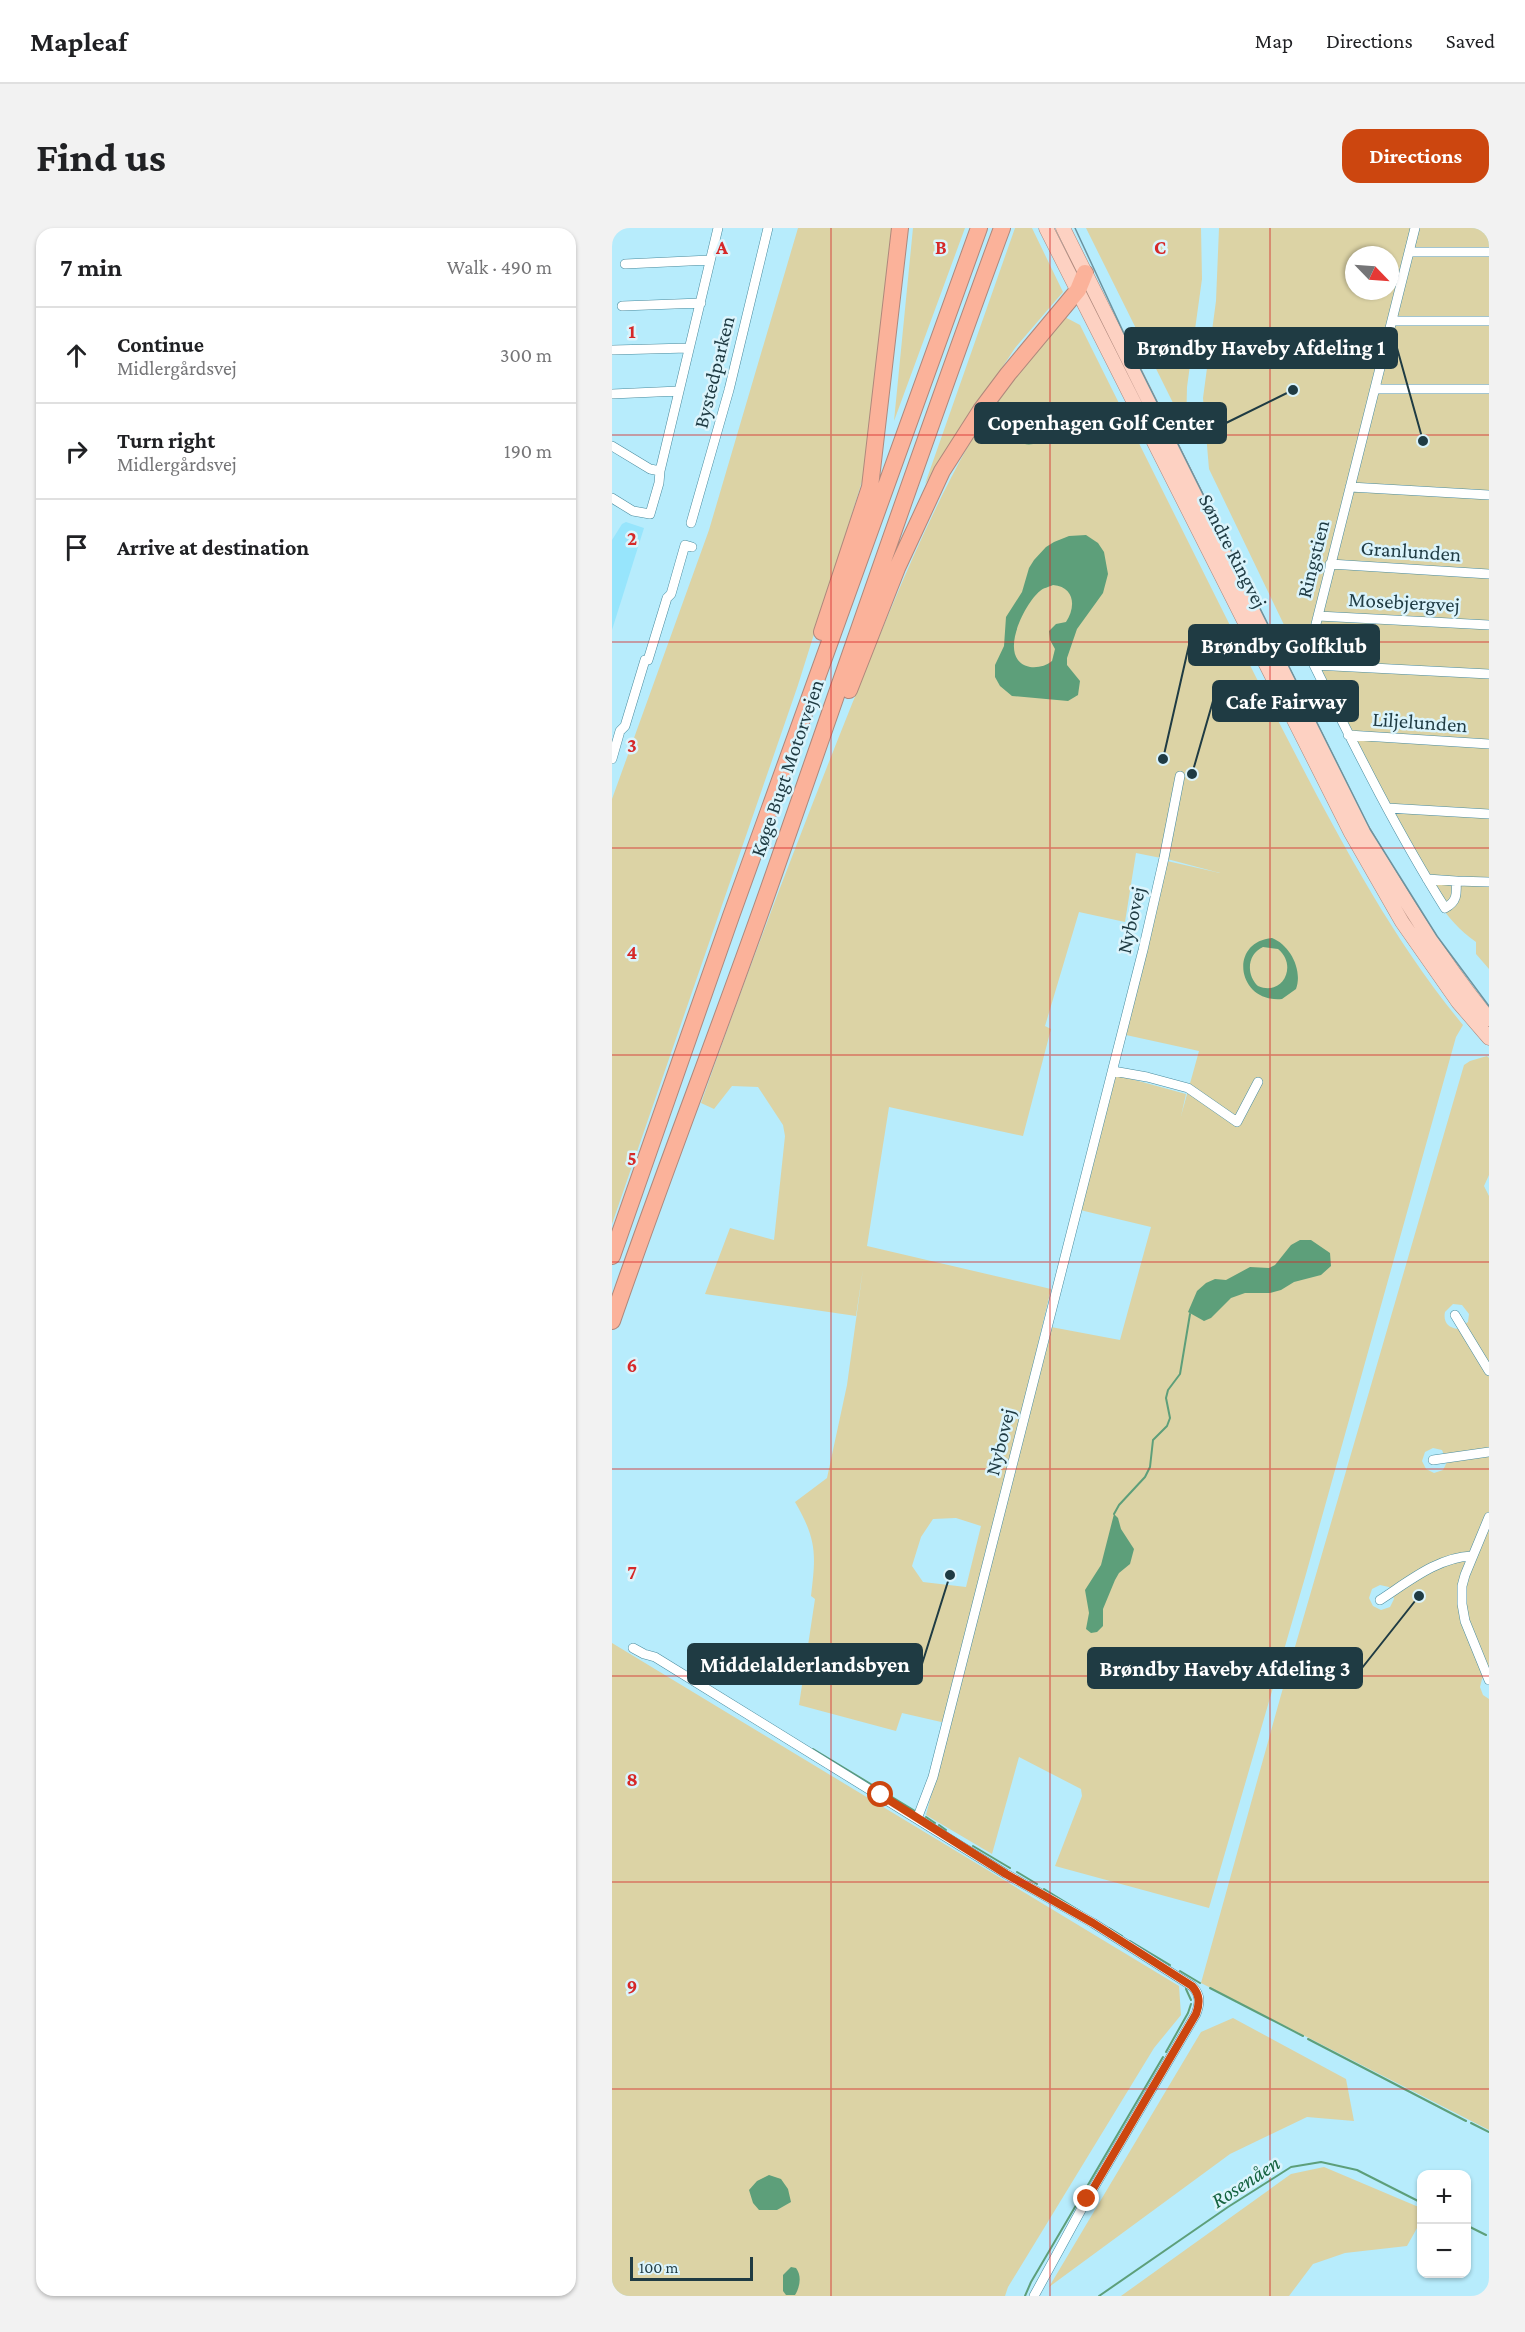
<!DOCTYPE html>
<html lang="en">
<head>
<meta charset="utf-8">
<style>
  body { margin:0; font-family:"Crimson Pro",serif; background:#f2f2f2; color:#202124 }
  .controls { position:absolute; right:18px; bottom:18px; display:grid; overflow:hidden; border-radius:12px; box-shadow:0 2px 4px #0004 }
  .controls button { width:54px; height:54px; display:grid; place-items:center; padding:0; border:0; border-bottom:2px solid #e0e0e0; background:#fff; color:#202124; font:30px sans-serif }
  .compass { position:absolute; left:733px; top:18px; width:54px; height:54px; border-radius:50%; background:#fff; box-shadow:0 2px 4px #0004; rotate:115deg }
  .scale { position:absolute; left:18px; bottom:15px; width:123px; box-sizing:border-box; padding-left:6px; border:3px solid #1f3b43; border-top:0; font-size:16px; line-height:21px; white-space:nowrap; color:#1f3b43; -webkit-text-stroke:4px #dbf4fc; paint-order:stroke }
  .stop { position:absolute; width:18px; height:18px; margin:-14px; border:4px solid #cc460f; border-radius:50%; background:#fff }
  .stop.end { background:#cc460f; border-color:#fff; box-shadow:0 2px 6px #0008 }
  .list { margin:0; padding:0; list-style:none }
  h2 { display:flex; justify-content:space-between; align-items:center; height:78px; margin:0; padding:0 24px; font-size:26px }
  h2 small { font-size:20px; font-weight:400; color:#757577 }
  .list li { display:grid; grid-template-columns:39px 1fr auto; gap:18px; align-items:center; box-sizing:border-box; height:96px; padding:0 24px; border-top:2px solid #e0e0e0 }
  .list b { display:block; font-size:22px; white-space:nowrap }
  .list p { margin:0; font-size:20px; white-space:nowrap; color:#757577 }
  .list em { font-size:20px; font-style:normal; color:#757577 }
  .icon { flex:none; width:33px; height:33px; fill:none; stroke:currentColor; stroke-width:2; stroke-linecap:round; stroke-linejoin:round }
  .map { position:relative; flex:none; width:877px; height:2068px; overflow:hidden; border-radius:18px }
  header { display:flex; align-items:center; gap:36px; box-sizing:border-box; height:84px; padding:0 30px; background:#fff; border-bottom:2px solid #e0e0e0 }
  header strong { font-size:28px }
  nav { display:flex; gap:33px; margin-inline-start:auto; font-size:21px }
  .intro { display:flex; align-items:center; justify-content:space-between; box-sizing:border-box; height:144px; padding:0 36px }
  h1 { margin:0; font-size:42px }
  .button { padding:15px 27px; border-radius:18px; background:#cc460f; color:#fff; font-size:21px; font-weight:700 }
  main { display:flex; gap:36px; padding:0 36px }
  aside { flex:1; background:#fff; border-radius:18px; box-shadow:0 2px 4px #0004 }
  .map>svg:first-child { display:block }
  .built { fill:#97e5fc }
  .green { fill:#dcd3a5; fill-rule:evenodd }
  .water { fill:#5d9f7a; fill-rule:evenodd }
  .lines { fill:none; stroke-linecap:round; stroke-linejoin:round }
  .stream { stroke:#5d9f7a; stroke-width:2 }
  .minor-casing { stroke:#498b9e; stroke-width:10 }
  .primary-casing { stroke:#ae887c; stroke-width:15 }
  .motorway-casing { stroke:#ae887c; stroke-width:18 }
  .minor { stroke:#fff; stroke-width:9 }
  .primary { stroke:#fdd1c2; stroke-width:14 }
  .motorway { stroke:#fbb29a; stroke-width:16 }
  .tram { stroke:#6b939f; stroke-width:1.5 }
  .route { stroke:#cc460f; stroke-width:8 }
  .grid { fill:none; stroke:#d62828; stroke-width:1.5; stroke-opacity:0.55 }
  .labels { text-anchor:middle; stroke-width:5; stroke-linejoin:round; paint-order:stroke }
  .street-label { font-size:21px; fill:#1f3b43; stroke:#dbf4fc }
  .water-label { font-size:22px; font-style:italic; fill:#156340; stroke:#dbf4fc }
  .grid-label { font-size:20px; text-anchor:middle; font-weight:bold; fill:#d62828; stroke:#dbf4fc; stroke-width:5; stroke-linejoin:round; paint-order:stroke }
  .leader { fill:none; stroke:#1f3b43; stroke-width:2 }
  .callout-dot { fill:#1f3b43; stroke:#dbf4fc; stroke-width:2 }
  .callout { fill:#1f3b43; stroke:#1f3b43; stroke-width:2 }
  .callout-label { font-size:22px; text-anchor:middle; font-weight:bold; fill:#fff }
</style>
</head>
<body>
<header>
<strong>Mapleaf</strong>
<nav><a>Map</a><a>Directions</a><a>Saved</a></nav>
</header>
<div class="intro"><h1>Find us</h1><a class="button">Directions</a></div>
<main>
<aside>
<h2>7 min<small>Walk · 490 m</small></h2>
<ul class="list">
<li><svg class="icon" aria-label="ahead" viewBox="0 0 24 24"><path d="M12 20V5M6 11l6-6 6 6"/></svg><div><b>Continue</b><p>Midlergårdsvej</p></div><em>300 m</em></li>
<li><svg class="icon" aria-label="right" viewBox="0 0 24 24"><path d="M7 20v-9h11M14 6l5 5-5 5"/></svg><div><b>Turn right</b><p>Midlergårdsvej</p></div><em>190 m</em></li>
<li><svg class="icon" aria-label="arrive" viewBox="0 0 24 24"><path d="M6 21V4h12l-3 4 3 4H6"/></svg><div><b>Arrive at destination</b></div></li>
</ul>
</aside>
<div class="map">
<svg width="877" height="2068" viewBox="0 0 877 2068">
  <rect width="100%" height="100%" fill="#b7ecfc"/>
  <path class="built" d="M14 294 32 300 0 402V312L10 296Z"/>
  <path class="green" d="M186 0H283L253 244 186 457 0 996V571L97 302Z
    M301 0H353L282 193Z
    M403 0H420L451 64 403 120 313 256Z
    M474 0H589L590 51 575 159 574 201Z
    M607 0H877V741L864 726V714C831 691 818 660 798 627 760 562 727 494 693 427L686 426 597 241 591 170 604 73ZM742 27H778V63H742Z
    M451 88 468 97C532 225 595 352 659 479 716 589 772 701 851 797L844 809 694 1346 597 1680 443 1638 470 1568 469 1561 407 1529 380 1626 314 1587 338 1496 290 1485 284 1503 187 1477 203 1371 199 1368C204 1326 205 1312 183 1274L215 1250 235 1157 251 1041 244 1088 93 1066 118 1000 162 1012 173 908 171 897 146 859 120 858 102 881 89 875C136 742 186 611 238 481 274 392 309 303 355 220 382 173 418 131 451 88ZM524 625 559 632 608 645 555 633 514 807 587 823 569 888 574 866 501 846 468 982 539 999 508 1112 439 1099 406 1201 439 1061 255 1018 277 879 411 908 439 801 433 798 467 684 513 694ZM344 1290 369 1298 354 1359 311 1354 300 1338 309 1309 321 1291Z
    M875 828 877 830V947L872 958 877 968V1447L870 1451 868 1459 871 1467 877 1471V1902L589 1755 669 1467 852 837 858 833ZM841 1076 850 1077 857 1086 856 1094 846 1101C836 1100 831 1094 833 1084ZM821 1220 830 1222 835 1234 831 1242 822 1245 814 1241 810 1233 813 1224ZM768 1357 777 1359 782 1371 778 1379 769 1382 761 1378 757 1370 760 1361Z
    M0 1415 567 1758 569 1787 542 1820 396 2059 393 2068H0Z
    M621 1790 734 1851 742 1893 695 1889 618 1926 437 2059 589 1804Z
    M712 1939 809 1980V1993L795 2018 733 2025 701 2036 677 2068H509L679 1946Z"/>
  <path class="water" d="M425 179 430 181 434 199 432 208C426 217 415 219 406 213V204L417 194 420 181Z
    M474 307 486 315 492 324 496 346 491 365 465 401 455 430V437L468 453 466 467 456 473 400 468 388 458 383 449V437L392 418 394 389 410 364 417 340 422 332 434 319 442 314 457 308ZM441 357C463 359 464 379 454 394L444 396 437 403 438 412 443 421 440 433C434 438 426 440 418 439 384 432 412 376 428 363 431 360 437 359 441 357Z
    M660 710C678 717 691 742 684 761L670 771C625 775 616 714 660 710ZM651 719 666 721C686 737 671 769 646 758 634 747 635 726 651 719Z
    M688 1012H699L718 1025 719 1038 709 1047 682 1054 669 1062 658 1065H633L619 1070 599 1090 592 1093 576 1084 585 1063 594 1055 603 1051 614 1052 638 1039 657 1040 663 1037 679 1017Z
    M502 1286 506 1290 509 1301 522 1321 518 1336 507 1345 503 1352 491 1381V1398L485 1404 479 1405 474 1401 477 1385 473 1362 489 1337Z
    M157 1947 169 1951 176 1961 179 1974 165 1982H147L141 1975 137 1962 145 1953Z
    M179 2039 184 2040C190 2048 188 2059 183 2067H174L171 2063V2047Z"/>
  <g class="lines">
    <path class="stream" d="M502 1286 507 1277 533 1249 538 1239 541 1212 555 1198 558 1190 554 1170 556 1162 568 1146 578 1086
      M201 1521 303 1583
      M314 1589 323 1595
      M327 1597 334 1602
      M361 1618 398 1640
      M405 1644 425 1656
      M432 1661 471 1685
      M497 1700 510 1708
      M518 1713 558 1737
      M568 1743 588 1755
      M598 1760 691 1808
      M574 1761 579 1772
      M696 1811 854 1893
      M554 1824 576 1785 579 1776
      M859 1895 877 1904
      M854 1997 874 2007
      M413 2068 419 2054 551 1829
      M487 2068 616 1979 679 1939 709 1934 745 1942 810 1975"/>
    <defs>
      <path id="minor" d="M803 0 700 412 699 424 702 437C743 519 784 602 833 680 845 674 845 666 844 653L815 651
        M797 24H877
        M13 36 98 32
        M10 78 89 75
        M781 93H877
        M1 122 76 120
        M763 161H877
        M0 166 67 163
        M0 218 38 241 48 243
        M738 259 877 267
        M0 270 21 283 38 286 47 255 48 243 106 0
        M79 295 117 162 156 0
        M718 336 877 346
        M706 388 877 397
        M702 437 877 446
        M736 507 877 516
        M0 531 8 503 13 498 33 432H36L55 370 59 366 73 317 80 319
        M775 580 877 586
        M844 653 877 654
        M501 843 535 849 576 860 625 894 646 854
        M843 1087 877 1143
        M821 1232 877 1224
        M877 1289 853 1347 850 1358V1376L853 1393 877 1452
        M768 1372C796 1354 826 1329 860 1328
        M21 1420 32 1426 43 1429 394 1646 481 1695 580 1758C589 1767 588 1775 584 1786L475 1971 422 2068
        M305 1591 321 1549 531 722 552 630 568 548"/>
      <path id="primary" d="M434 0 739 605 790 694 846 774 877 810
        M451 0 749 599C789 666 828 731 877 791"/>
      <path id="motorway" d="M210 404 258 259 288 0
        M237 462 285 340 330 243 369 182 396 146 466 62 473 45
        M0 1028 119 688 367 0
        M0 1093C50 948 106 805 157 660 234 440 309 219 390 0"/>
    </defs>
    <use href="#minor" class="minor-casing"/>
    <use href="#primary" class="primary-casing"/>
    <use href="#motorway" class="motorway-casing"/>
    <use href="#minor" class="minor"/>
    <use href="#primary" class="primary"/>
    <use href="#motorway" class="motorway"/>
    <path class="tram" d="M463 0 529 142 758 601 825 708 877 778"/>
  </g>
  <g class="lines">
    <path class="route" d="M269 1567 394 1646 481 1695 580 1758C588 1767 588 1775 584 1786L475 1971"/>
  </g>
  <path class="grid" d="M219 0V2068M438 0V2068M658 0V2068M0 207H877M0 414H877M0 620H877M0 827H877M0 1034H877M0 1241H877M0 1448H877M0 1654H877M0 1861H877"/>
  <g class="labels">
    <g class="street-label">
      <text transform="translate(102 144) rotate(-76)" y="7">Bystedparken</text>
      <text transform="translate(621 323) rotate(63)" y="7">Søndre Ringvej</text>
      <text transform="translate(799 323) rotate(4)" y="7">Granlunden</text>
      <text transform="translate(701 331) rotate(-76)" y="7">Ringstien</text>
      <text transform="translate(792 374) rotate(3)" y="7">Mosebjergvej</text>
      <text transform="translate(808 494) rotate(4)" y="7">Liljelunden</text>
      <text transform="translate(175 540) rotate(-71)" y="7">Køge Bugt Motorvejen</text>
      <text transform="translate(519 692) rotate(-77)" y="7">Nybovej</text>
      <text transform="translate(388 1214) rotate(-76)" y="7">Nybovej</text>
    </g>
    <g class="water-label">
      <text transform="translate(633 1953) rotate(-33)" y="8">Rosenåen</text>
    </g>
  </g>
  <g class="grid-label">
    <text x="110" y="26">A</text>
    <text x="329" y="26">B</text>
    <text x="548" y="26">C</text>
    <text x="20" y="110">1</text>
    <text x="20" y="317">2</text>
    <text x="20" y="524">3</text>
    <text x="20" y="731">4</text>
    <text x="20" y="937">5</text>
    <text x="20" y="1144">6</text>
    <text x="20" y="1351">7</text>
    <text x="20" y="1558">8</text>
    <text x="20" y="1765">9</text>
  </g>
  <path class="leader" d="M811 213L785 120M681 162L614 195M551 531L577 417M580 546L601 473M338 1347L310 1436M807 1368L750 1440"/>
  <g class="callout-dot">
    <circle cx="811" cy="213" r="6"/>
    <circle cx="681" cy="162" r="6"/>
    <circle cx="551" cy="531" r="6"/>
    <circle cx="580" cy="546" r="6"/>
    <circle cx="338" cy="1347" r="6"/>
    <circle cx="807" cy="1368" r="6"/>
  </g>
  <g class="callout">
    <rect x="513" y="100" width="272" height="40" rx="6"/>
    <rect x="363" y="175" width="251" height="40" rx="6"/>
    <rect x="577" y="397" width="190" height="40" rx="6"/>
    <rect x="601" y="453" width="145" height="40" rx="6"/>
    <rect x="76" y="1416" width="234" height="40" rx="6"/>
    <rect x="476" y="1420" width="274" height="40" rx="6"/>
  </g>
  <g class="callout-label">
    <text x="649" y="127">Brøndby Haveby Afdeling 1</text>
    <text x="489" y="202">Copenhagen Golf Center</text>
    <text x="672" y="425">Brøndby Golfklub</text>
    <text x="674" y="481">Cafe Fairway</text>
    <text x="193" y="1444">Middelalderlandsbyen</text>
    <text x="613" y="1448">Brøndby Haveby Afdeling 3</text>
  </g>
</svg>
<div class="controls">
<button>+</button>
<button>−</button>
</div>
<svg class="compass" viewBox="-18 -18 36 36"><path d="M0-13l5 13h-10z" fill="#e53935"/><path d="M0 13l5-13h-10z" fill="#757577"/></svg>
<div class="scale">100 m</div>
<div class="stop" style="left:269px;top:1567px"></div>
<div class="stop end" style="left:475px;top:1971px"></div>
</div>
</main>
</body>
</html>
